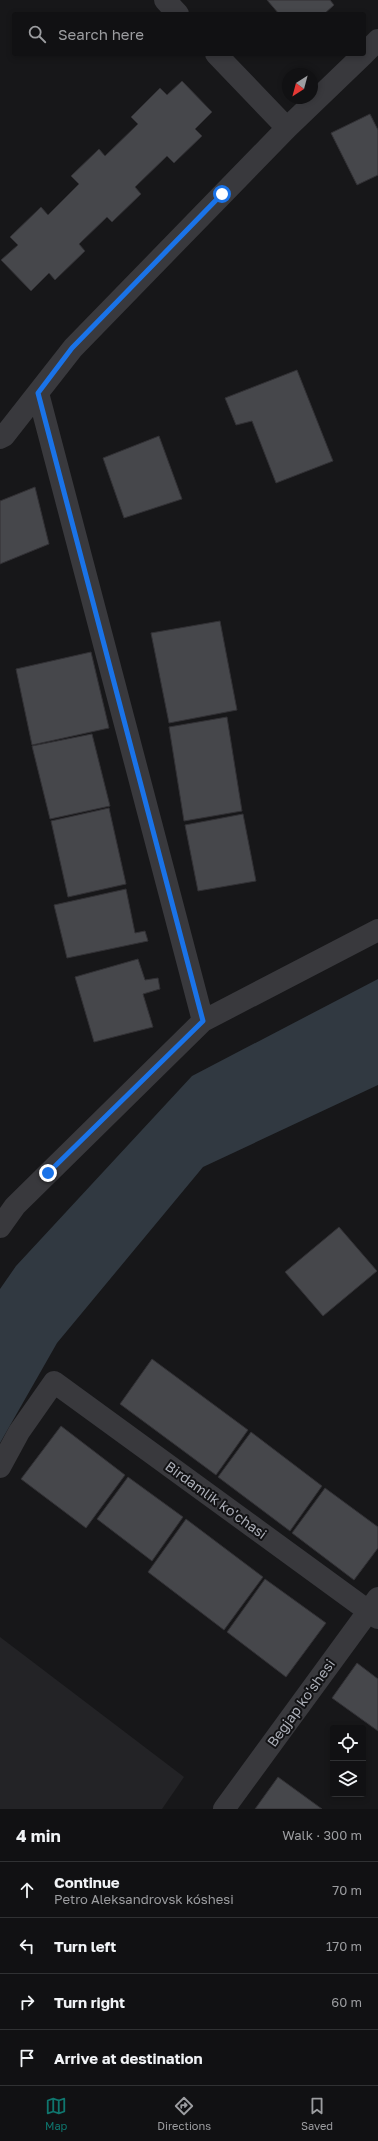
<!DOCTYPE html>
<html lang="en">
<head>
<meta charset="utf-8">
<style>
  body { margin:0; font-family:"Golos Text",sans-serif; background:#1a1a1c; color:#f1f3f6 }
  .controls { position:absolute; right:12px; bottom:12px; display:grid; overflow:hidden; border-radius:4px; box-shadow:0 2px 6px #0003 }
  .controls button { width:36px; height:36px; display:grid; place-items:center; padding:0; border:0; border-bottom:1px solid #303133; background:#111113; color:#f1f3f6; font:20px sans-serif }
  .compass { position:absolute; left:282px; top:68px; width:36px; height:36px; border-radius:50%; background:#111113; box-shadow:0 2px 6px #0003; rotate:216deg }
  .stop { position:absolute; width:12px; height:12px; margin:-9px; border:3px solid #1a73e8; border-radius:50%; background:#fff }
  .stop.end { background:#1a73e8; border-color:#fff; box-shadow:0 1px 4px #0008 }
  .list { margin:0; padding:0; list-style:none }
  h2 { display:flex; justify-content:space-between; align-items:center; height:52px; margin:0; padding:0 16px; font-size:17px }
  h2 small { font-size:13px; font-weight:400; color:#9c9da0 }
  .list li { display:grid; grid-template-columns:26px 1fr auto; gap:12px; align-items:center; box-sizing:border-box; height:56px; padding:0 16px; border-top:1px solid #303133 }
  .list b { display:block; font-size:15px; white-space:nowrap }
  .list p { margin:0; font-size:13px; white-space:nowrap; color:#9c9da0 }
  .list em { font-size:13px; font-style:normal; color:#9c9da0 }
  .icon { flex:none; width:22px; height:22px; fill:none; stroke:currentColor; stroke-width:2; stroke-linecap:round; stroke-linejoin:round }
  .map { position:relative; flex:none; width:378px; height:1809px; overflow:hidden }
  .search { position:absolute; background:#111113; box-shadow:0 2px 6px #0003; left:12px; right:12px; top:12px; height:44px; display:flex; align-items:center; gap:10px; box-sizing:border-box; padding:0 14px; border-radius:4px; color:#9c9da0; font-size:15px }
  .sheet { height:276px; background:#111113 }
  nav { display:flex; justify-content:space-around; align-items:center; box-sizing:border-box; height:56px; border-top:1px solid #303133; background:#111113; font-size:11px; color:#9c9da0 }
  nav a { display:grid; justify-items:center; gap:2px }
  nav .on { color:#0f766e }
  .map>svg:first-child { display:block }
  .built { fill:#232326 }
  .water { fill:#313941 }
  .building { fill:#46474b; stroke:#323135 }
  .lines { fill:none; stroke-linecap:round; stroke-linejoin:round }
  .minor { stroke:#39393d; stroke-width:22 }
  .route { stroke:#1a73e8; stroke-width:5 }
  .labels { text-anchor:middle; stroke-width:4; stroke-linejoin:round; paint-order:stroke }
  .street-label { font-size:14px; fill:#abaeb7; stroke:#121214 }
</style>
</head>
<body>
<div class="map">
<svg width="378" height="1809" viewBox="0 0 378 1809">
  <rect width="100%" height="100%" fill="#171719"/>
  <path class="built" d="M0 1637 184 1777 162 1809H0Z"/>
  <path class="water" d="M378 979V1085L203 1167 57 1343 0 1443V1289L16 1266 192 1076Z"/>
  <path class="building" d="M267 0H330L334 5 324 14H279Z
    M182 81 212 112 195 129 202 136 174 163 167 156 135 187 141 194 112 222 107 217 79 244 85 251 55 280 49 273 31 291 1 260 18 245 10 237 41 207 48 215 79 184 71 176 99 149 105 156 138 124 131 117 160 88 167 95Z
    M370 114 378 130V175L357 185 331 133Z
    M297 370 333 461 276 483 252 421 236 425 225 398Z
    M159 436 182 499 124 518 103 458Z
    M35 487 49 544 0 564V501Z
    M220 621 237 710 169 723 151 633Z
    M91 652 109 728 32 745 16 669Z
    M227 717 242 811 184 821 169 727Z
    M92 734 110 806 50 819 32 746Z
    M109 808 126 884 68 897 51 821Z
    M243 814 256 881 198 891 185 825Z
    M126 889 135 933 145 931 148 941 67 958 54 905Z
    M138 959 145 980 158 978 160 989 143 994 153 1027 94 1042 75 977Z
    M339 1227 377 1271 323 1316 285 1272Z
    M152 1359 248 1430 216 1475 120 1404Z
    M61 1426 125 1475 86 1528 21 1479Z
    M251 1432 322 1486 290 1531 218 1477Z
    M128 1477 183 1517 152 1561 97 1519Z
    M325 1488 378 1527V1548L354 1580 292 1533Z
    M186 1519 263 1577 224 1630 148 1572Z
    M265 1579 326 1623 286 1677 227 1632Z
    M357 1663 378 1679V1731L332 1698Z
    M278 1777 322 1809H255Z"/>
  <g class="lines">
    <path class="minor" d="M165 0 178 14
      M216 54 287 128
      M364 54 378 40
      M38 393 203 1021
      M0 438 4 436 73 348 287 128 364 54
      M0 1227 15 1206 203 1021 378 930
      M0 1467 19 1432 54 1382 378 1618
      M224 1809 378 1598"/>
  </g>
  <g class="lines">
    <path class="route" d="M48 1173 203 1021 38 393 72 348 222 194"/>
  </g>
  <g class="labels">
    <g class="street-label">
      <text transform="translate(216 1500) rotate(36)" y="5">Birdamlik ko'chasi</text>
      <text transform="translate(301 1703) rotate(-54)" y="5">Begjap ko'shesi</text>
    </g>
  </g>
</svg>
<div class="controls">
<button><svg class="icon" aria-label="locate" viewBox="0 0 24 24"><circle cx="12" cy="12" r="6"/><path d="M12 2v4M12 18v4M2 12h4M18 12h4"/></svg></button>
<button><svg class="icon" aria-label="layers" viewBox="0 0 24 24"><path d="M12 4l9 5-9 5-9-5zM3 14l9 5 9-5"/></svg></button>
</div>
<svg class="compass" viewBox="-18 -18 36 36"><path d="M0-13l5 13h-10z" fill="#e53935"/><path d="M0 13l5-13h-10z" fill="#9c9da0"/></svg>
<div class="stop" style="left:222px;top:194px"></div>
<div class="stop end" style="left:48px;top:1173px"></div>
<div class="search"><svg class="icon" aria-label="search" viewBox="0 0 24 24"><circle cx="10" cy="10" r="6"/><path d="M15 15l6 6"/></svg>Search here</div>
</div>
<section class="sheet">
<h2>4 min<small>Walk · 300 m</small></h2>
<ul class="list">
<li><svg class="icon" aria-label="ahead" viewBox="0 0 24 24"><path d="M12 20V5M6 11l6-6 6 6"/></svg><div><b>Continue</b><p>Petro Aleksandrovsk kóshesi</p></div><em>70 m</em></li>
<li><svg class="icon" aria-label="left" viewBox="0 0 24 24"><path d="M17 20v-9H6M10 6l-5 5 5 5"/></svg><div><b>Turn left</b></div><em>170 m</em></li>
<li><svg class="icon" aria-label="right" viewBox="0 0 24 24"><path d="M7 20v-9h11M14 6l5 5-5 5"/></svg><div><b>Turn right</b></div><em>60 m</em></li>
<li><svg class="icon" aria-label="arrive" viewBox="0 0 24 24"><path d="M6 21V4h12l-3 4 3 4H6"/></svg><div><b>Arrive at destination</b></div></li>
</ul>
</section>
<nav>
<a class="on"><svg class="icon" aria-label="map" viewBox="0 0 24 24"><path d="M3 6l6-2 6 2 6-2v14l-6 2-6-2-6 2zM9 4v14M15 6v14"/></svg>Map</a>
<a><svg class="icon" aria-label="directions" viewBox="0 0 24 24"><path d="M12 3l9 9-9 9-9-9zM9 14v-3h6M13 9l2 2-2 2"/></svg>Directions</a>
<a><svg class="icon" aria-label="saved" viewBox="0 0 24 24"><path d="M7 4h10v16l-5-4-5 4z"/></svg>Saved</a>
</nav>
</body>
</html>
